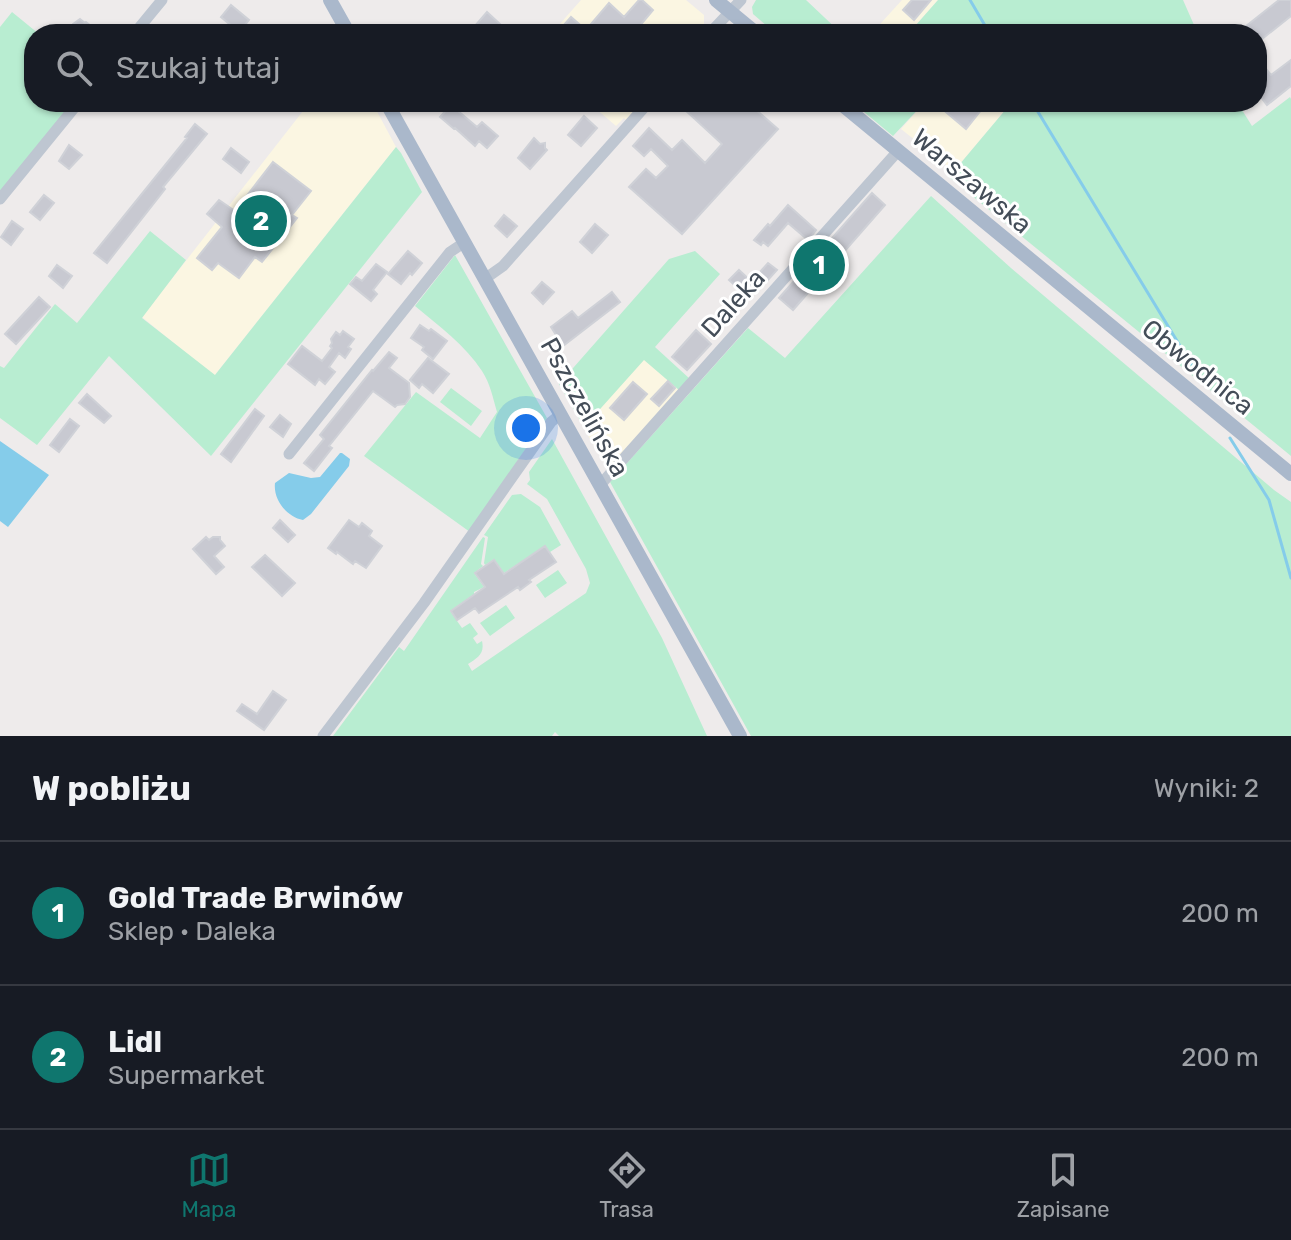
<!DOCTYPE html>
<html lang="pl">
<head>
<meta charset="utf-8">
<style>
  body { margin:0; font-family:Rubik,sans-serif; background:#242831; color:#f1f3f6 }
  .you { position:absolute; left:526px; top:428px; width:28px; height:28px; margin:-20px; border:6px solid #fff; border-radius:50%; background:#1a73e8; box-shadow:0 0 0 12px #1a73e833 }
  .badge { display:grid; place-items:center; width:52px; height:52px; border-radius:50%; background:#0f766e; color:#fff; font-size:26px; font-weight:700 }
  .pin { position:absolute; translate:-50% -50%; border:4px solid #fff; box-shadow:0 2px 8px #0006 }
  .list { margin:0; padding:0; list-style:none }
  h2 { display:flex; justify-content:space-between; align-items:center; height:104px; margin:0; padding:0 32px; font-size:34px }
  h2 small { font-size:26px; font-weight:400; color:#9ea1a6 }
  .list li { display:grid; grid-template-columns:52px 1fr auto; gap:24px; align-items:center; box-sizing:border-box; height:144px; padding:0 32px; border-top:2px solid #363941 }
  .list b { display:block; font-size:30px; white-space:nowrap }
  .list p { margin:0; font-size:26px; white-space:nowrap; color:#9ea1a6 }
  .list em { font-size:26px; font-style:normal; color:#9ea1a6 }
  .icon { flex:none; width:44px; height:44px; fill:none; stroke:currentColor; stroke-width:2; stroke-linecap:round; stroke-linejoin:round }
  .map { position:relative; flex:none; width:1291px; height:736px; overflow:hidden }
  .search { position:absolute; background:#171b24; box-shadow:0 2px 6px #0004; left:24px; right:24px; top:24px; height:88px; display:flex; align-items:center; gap:20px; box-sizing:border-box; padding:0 28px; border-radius:32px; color:#9ea1a6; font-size:30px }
  .sheet { height:392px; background:#171b24 }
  nav { display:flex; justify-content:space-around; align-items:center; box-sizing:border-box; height:112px; border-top:2px solid #363941; background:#171b24; font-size:22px; color:#9ea1a6 }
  nav a { display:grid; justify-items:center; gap:4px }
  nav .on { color:#0f766e }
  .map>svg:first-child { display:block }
  .commercial { fill:#fbf6e2 }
  .green { fill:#b8edd1 }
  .water { fill:#85ccea }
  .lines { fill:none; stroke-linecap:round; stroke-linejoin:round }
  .stream { stroke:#85ccea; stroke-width:3 }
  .building { fill:#c8c9d1; stroke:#cfd1d7; stroke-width:2 }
  .minor { stroke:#bec6d1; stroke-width:11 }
  .major { stroke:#aab8cb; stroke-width:14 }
  .labels { text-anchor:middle; stroke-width:6; stroke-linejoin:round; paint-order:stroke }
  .street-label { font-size:26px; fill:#444d58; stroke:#fff }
</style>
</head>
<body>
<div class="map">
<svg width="1291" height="736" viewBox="0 0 1291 736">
  <rect width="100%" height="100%" fill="#eeebeb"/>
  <path class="commercial" d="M581 0H686L704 15V33L551 34Z
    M902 0H938L908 34H871Z
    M310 102H372L396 147 214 376 142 317Z
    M588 102H642L626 120 624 118 616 126Z
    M925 102H1012L954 171 901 129Z
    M644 359 679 390 608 469 583 427Z"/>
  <path class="green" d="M756 0H806L842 34H776L753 14 752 7Z
    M938 0H1183L1198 34H908Z
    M12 12 39 34H34V102H73L0 192V27Z
    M1290 97 1291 99V456L949 177 1012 102H1237L1252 126Z
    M852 102H925L893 136Z
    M396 147 401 153 422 192 211 456 109 356 37 445 0 418V366L4 368 55 304 77 323 150 231 186 260 142 318 215 375Z
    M931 196 1011 268 1274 490 1291 502V736H751L610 482 748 328 785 358Z
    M695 251 720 274 655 347 690 379 679 390 644 360 584 427 559 384 669 259Z
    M455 255 547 418 516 463 517 465 470 532 364 456 416 392 480 438 497 412C493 398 490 383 482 371 465 345 439 326 415 306Z
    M451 388 482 411 471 426 440 402Z
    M552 439 662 638 707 736H559L555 732 552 736H333L399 647 404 651 483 537 485 538 481 564 483 566 474 573 484 587 474 592V594L450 611 462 628 470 623 478 634 473 638 477 644 482 641C485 654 477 658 468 664L472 671 586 593 590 583 586 569 547 499 527 484 530 480 529 472Z
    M521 494 540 507 561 545 550 552 545 546 504 573 494 559 485 565 484 563 488 537 484 535 512 495Z
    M558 570 567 583 545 598 536 585Z
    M506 605 515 618 490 636 480 623Z"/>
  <path class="water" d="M0 441 49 475 8 527 0 521Z
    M340 453H342L350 459 349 466 311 514 303 520C287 517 273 500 275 483L289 473 311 478 320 477Z"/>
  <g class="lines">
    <path class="stream" d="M970 0 990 34
      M1032 102 1191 364
      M1230 438 1269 500 1291 578"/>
  </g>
  <path class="building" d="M639 0H642L653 10 633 34H556L571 17 586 30 609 3 624 17Z
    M912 0H931L914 20 903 10Z
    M1279 0H1291V16L1257 43V34H1236Z
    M231 5 249 20 239 32 221 17Z
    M487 12 500 24 491 34H468Z
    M80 19 85 23 86 22 101 34H75L72 31 73 24Z
    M1257 58 1271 75 1291 60V86L1267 105 1257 92Z
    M692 102H750L756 107 755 109 778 129 682 234 629 187 646 169 656 178 668 166 651 149 644 156 633 146 649 128 672 150 682 140 705 163 722 144 685 110Z
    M934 102H973L982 109 966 129Z
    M451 105 477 127 482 122 498 136 487 148 479 141 475 146 455 128 454 129 440 117Z
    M584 116 597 128 581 146 568 135Z
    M195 124 207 134 163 187 165 189 107 263 94 253 187 138 185 137Z
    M534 138 540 144 545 143V148L547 150 530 169 518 158Z
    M69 145 82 155 69 169 59 161Z
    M231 148 249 162 241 173 223 159Z
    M273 162 311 191 292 215 297 218 262 262 255 257 239 278 218 263 212 270 197 258 222 227 207 214 219 200 235 211Z
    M872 193 885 205 793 310 779 298Z
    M44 195 54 203 40 220 30 212Z
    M788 205 816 230 808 240 788 223 768 246 763 242 761 245 754 240 768 224 770 226Z
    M504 215 517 226 507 237 495 226Z
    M12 221 23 229 11 245 1 237Z
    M595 224 608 235 592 253 580 242Z
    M408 251 422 263 412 275 410 273 401 284 388 274Z
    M768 263 777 270 758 291 750 283Z
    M376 264 387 272 373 290 377 294 371 301 350 284 356 277 362 281Z
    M57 265 72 276 63 288 49 276Z
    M739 270 751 281 742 292 729 280Z
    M542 282 554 292 543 304 532 293Z
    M612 292 620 302 563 346 551 327 572 311 578 318Z
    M39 297 50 307 16 344 5 334Z
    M420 325 429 331 431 329 447 341 433 359 422 350 424 347 411 338Z
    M696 330 711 344 687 370 672 357Z
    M343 331 354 339 348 347 351 349 345 358 339 353 329 367 335 372 325 384 319 379 315 385 288 364 302 346 322 361 332 348 330 346 332 343 331 339 336 332 340 335Z
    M389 352 397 358 389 368 409 383 410 397 405 404 397 405 395 407 373 391 329 446 332 448 314 471 304 463 324 439 320 435 372 370 373 371Z
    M428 358 449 374 433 393 422 384 419 388 410 380Z
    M668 381 675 388 659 406 651 399Z
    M633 382 647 394 624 420 610 408Z
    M87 394 111 416 104 423 79 403Z
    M255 409 264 416 231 462 221 454Z
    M280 415 291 424 283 437 270 427Z
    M70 419 79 426 59 452 50 445Z
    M280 520 295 535 288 542 273 528Z
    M349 520 359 527 362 523 372 531 369 536 382 546 366 568 355 561 353 564 337 552 336 554 328 548Z
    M206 537 209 540 213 537H220V540L225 546 214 556 224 567 216 574 193 549Z
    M545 546 556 562 529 580 531 582 520 590 518 587 479 613 475 608 457 620 451 611 485 587 475 573 494 560 504 574Z
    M265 555 295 583 282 596 252 567Z
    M273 691 286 700 264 730 237 711 242 704 257 714Z"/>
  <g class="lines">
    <path class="minor" d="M134 34 162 0
      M709 34 741 0
      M0 199 79 102
      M486 278 503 266 649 102
      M289 454 450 252 465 242
      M601 484 898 151
      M323 736 424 603 551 422 561 414"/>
    <path class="major" d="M330 0 349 34
      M716 0 757 34
      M386 102 740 736
      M839 102 1291 474"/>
  </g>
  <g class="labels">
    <g class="street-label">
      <text transform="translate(972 181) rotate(40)" y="9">Warszawska</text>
      <text transform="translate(733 303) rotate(-48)" y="9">Daleka</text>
      <text transform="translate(1198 367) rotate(39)" y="9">Obwodnica</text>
      <text transform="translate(585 407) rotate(61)" y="9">Pszczelińska</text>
    </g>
  </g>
</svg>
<div class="you"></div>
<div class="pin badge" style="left:819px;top:265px">1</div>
<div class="pin badge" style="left:261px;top:221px">2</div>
<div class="search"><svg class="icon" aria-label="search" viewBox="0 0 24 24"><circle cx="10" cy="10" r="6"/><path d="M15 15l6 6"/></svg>Szukaj tutaj</div>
</div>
<section class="sheet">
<h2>W pobliżu<small>Wyniki: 2</small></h2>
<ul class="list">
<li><span class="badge">1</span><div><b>Gold Trade Brwinów</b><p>Sklep · Daleka</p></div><em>200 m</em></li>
<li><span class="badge">2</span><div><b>Lidl</b><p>Supermarket</p></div><em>200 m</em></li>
</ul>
</section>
<nav>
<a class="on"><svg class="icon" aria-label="map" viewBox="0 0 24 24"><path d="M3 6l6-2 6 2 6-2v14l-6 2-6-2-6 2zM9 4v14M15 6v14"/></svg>Mapa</a>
<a><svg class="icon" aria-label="directions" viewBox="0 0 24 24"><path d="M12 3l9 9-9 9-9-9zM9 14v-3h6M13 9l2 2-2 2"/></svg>Trasa</a>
<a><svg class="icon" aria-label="saved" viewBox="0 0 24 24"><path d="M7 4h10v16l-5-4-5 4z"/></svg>Zapisane</a>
</nav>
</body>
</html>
